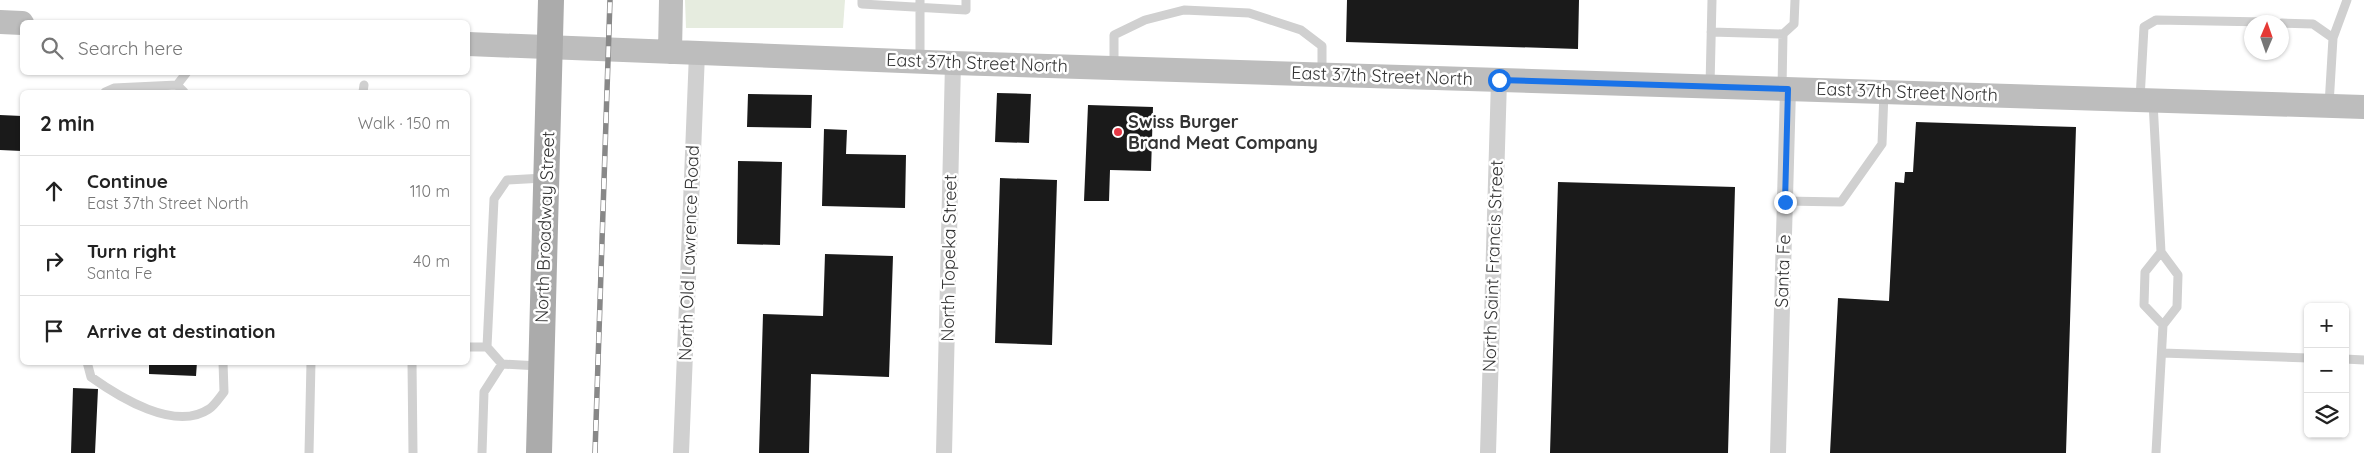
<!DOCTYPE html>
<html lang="en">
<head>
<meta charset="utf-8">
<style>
  body { margin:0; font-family:Quicksand,sans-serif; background:#f2f2f2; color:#222 }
  .controls { position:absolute; right:15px; bottom:15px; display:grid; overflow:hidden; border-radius:8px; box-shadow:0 1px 4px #0004 }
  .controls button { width:45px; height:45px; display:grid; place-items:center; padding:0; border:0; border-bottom:1px solid #e0e0e0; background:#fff; color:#222; font:25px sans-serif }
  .compass { position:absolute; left:2244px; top:15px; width:45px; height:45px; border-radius:50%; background:#fff; box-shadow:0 1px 4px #0004; rotate:2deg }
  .stop { position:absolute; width:15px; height:15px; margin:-11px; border:4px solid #1a73e8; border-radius:50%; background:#fff }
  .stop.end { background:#1a73e8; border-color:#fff; box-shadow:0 1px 5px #0008 }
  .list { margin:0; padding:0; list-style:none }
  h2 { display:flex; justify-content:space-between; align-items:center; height:65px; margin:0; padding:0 20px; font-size:21px }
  h2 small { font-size:16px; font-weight:400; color:#767676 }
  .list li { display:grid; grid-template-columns:32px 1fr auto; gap:15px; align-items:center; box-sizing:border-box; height:70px; padding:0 20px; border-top:1px solid #e0e0e0 }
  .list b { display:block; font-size:19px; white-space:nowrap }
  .list p { margin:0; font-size:16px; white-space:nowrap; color:#767676 }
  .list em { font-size:16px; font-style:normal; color:#767676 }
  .icon { flex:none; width:28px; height:28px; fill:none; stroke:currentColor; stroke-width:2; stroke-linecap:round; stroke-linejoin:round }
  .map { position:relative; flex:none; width:2364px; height:453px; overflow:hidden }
  .search { position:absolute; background:#fff; box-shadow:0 1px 4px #0004; left:20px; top:20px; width:450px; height:55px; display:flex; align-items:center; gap:12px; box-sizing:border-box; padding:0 18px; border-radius:8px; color:#767676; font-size:19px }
  .panel { position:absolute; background:#fff; box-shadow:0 1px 4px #0004; left:20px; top:90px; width:450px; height:275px; border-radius:8px }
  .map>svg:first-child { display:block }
  .green { fill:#e6ecdf }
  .building { fill:#1a1a1a }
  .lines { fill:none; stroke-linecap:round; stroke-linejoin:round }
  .lane { stroke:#d0d0d0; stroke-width:9 }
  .street { stroke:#d0d0d0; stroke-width:16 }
  .secondary { stroke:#bdbdbd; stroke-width:24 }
  .primary { stroke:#ababab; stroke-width:26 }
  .rail-casing { stroke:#888; stroke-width:5.5 }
  .rail { stroke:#fff; stroke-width:4; stroke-dasharray:11; stroke-linecap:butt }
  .route { stroke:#1a73e8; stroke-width:6 }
  .poi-dot { fill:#e63946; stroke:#fff; stroke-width:2 }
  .labels { text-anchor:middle; stroke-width:5; stroke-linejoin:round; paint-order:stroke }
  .street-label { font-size:18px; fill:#333; stroke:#fff }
  .poi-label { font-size:18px; font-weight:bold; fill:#333; stroke:#fff; text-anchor:start }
</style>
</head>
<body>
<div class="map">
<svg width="2364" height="453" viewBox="0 0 2364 453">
  <rect width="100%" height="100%" fill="#fff"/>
  <path class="green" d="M685 0H845L843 28H686Z"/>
  <path class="building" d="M1347 0H1579L1578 49 1346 42Z
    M997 93 1031 94 1029 143 995 142Z
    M748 94 812 95 811 128 747 127Z
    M1088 105 1153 107 1151 171 1110 170 1109 201H1084Z
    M0 115 22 116V151L0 150Z
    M1916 122 2076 127 2066 453H1830L1838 298 1889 301 1895 182 1904 183 1905 172H1913Z
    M824 129 847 130 846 154 906 155 905 208 822 206Z
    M738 161 782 162 780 245 737 244Z
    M1000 178 1057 180 1052 345 995 343Z
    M1558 182 1735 187 1728 453H1550Z
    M825 254 893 256 889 377 811 374 809 453H759L763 314 823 316Z
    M149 362H197L196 376 149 374Z
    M73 388 98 389 95 453H71Z"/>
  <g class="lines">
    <path class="lane" d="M862 0V4L966 10V0
      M2282 23 2313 24 2333 38 2329 105
      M1711 32 1783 34
      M2333 38 2347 0
      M920 61V0
      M1114 67V35L1145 20 1184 10 1249 13 1301 30 1322 46V73
      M177 85 184 92
      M1710 86 1712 0
      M1782 88 1783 34 1794 24 1795 0
      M105 92 114 88 177 85 187 72
      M363 92 364 85
      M2140 99 2144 27 2156 20 2266 22
      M2153 102 2161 252 2145 272 2144 305 2163 325 2156 453
      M1785 201 1841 202 1882 144 1884 92
      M2161 252 2178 275 2177 307 2163 325
      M468 347H487
      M2162 353 2308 358
      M2345 359 2364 360
      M87 362 91 377C119 397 175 432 209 409 214 406 220 397 224 392L223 362
      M412 362 413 453
      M539 366 502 364 487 347 494 199 507 180 544 178
      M309 453 311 362
      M482 453 484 392 502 364"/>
    <path class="street" d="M681 453 697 53
      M944 453 953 63
      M1488 453 1499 80
      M1778 453 1788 89"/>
    <path class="secondary" d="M0 22 22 23
      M468 44 953 63 2364 107
      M670 52 671 0"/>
    <path class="primary" d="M539 453 551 0"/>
    <defs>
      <path id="rail" d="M595 453 610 0"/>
    </defs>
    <use href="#rail" class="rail-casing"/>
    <use href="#rail" class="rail"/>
  </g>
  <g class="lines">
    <path class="route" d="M1499 80 1788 89 1785 202"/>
  </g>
  <circle class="poi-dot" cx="1118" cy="132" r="5"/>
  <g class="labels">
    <g class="street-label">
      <text transform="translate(977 63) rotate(2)" y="6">East 37th Street North</text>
      <text transform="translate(1382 76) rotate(2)" y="6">East 37th Street North</text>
      <text transform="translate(1907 92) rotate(2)" y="6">East 37th Street North</text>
      <text transform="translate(545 227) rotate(-88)" y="6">North Broadway Street</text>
      <text transform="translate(689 253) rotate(-88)" y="6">North Old Lawrence Road</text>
      <text transform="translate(949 258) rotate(-89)" y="6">North Topeka Street</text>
      <text transform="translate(1493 266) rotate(-88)" y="6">North Saint Francis Street</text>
      <text transform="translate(1783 271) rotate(-88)" y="6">Santa Fe</text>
    </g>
    <g class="poi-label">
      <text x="1128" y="128">Swiss Burger<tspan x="1128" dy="21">Brand Meat Company</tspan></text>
    </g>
  </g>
</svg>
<div class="controls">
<button>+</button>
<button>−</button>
<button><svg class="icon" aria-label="layers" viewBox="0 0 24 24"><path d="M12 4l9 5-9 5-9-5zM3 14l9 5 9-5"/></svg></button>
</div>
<svg class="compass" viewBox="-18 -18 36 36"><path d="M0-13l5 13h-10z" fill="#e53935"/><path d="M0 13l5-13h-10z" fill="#767676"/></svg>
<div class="stop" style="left:1499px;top:80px"></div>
<div class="stop end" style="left:1785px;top:202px"></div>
<div class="search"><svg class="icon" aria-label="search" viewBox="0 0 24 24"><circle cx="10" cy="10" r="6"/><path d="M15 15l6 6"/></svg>Search here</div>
<section class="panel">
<h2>2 min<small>Walk · 150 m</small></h2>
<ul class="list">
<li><svg class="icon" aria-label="ahead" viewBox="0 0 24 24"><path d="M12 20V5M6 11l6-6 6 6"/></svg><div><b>Continue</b><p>East 37th Street North</p></div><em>110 m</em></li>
<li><svg class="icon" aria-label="right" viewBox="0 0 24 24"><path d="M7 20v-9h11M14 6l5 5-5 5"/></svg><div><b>Turn right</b><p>Santa Fe</p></div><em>40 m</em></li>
<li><svg class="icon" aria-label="arrive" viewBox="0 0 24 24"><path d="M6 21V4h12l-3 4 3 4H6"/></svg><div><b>Arrive at destination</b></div></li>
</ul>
</section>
</div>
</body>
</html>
